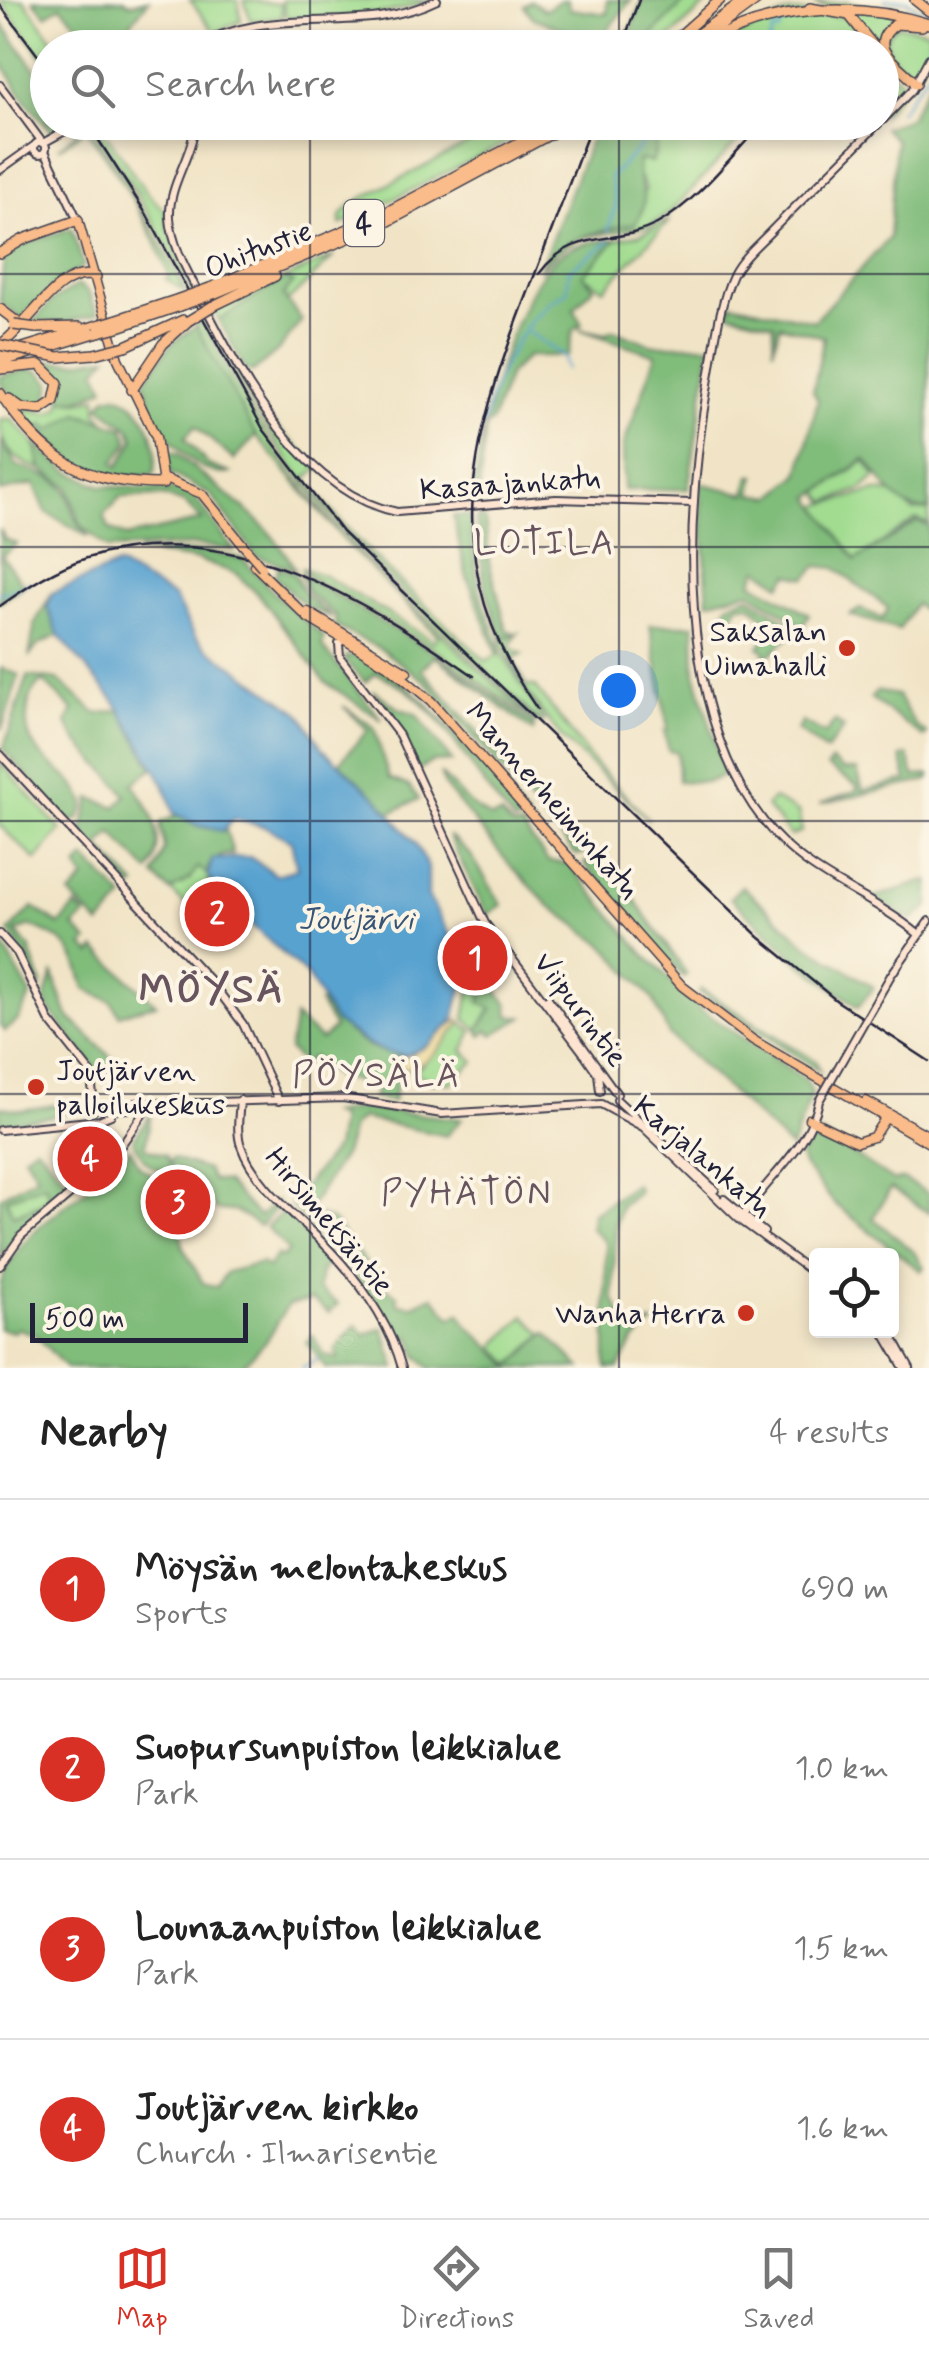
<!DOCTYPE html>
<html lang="en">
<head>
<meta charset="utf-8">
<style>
  body { margin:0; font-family:Mynerve,sans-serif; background:#f2f2f2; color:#222 }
  .controls { position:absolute; right:30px; bottom:30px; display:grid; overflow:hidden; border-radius:10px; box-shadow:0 5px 15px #0003 }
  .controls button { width:90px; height:90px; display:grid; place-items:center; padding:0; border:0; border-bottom:2px solid #e0e0e0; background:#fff; color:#222; font:50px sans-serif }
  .scale { position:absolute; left:30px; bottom:25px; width:218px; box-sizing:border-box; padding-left:10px; border:5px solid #22223b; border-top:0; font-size:28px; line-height:35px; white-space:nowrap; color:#22223b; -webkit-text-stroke:8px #fcf5e5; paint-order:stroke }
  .you { position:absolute; left:618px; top:690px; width:35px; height:35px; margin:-25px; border:8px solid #fff; border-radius:50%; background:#1a73e8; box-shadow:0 0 0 15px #1a73e833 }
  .badge { display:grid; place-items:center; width:65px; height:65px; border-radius:50%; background:#d93025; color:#fff; font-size:32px; font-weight:700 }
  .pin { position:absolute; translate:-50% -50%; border:5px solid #fff; box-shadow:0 2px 10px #0006 }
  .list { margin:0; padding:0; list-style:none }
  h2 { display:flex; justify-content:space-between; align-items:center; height:130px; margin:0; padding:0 40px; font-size:42px }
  h2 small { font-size:32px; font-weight:400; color:#767676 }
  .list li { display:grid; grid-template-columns:65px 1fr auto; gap:30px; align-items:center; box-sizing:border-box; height:180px; padding:0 40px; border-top:2px solid #e0e0e0 }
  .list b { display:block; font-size:38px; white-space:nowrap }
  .list p { margin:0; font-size:32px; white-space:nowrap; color:#767676 }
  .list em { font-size:32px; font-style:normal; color:#767676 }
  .icon { flex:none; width:55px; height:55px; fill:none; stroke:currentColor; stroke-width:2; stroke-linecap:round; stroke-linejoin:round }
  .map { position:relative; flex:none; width:929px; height:1368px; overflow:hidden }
  .search { position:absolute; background:#fff; box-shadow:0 5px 15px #0003; left:30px; right:30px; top:30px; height:110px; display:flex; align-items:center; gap:25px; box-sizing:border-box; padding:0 35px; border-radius:55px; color:#767676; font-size:38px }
  .sheet { height:850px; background:#fff }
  nav { display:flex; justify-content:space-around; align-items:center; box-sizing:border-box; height:140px; border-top:2px solid #e0e0e0; background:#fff; font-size:28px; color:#767676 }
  nav a { display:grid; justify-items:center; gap:5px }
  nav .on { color:#d93025 }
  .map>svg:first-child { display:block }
  .green { fill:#a1dc90; stroke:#627f66; stroke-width:2.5 }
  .forest { fill:#80bc7a; stroke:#516f5a; stroke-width:2.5; fill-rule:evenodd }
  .sand { fill:#eeda9e; stroke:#887e6c; stroke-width:2.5 }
  .water { fill:#59a2d0; stroke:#3e6286; stroke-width:2.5 }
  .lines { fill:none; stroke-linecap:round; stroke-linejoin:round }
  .stream { stroke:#59a2d0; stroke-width:2.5 }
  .secondary-casing { stroke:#413f50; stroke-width:10 }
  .primary-casing { stroke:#413f50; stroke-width:11 }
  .highway-casing { stroke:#413f50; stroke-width:12 }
  .secondary { stroke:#fde4d0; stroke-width:6 }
  .primary { stroke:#f9bc8a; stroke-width:8 }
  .highway { stroke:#f9bc8a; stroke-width:9 }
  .rail { stroke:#22223b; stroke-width:2.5 }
  .secondary-bridge-casing { stroke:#413f50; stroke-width:10; stroke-linecap:butt }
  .primary-bridge-casing { stroke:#413f50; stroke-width:11; stroke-linecap:butt }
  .highway-bridge-casing { stroke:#413f50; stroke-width:12; stroke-linecap:butt }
  .secondary-bridge { stroke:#fde4d0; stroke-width:6 }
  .primary-bridge { stroke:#f9bc8a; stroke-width:8 }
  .highway-bridge { stroke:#f9bc8a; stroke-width:9 }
  .grid { fill:none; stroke:#22223b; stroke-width:2.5; stroke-opacity:0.55 }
  .poi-dot { fill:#c8321e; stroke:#fcf5e5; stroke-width:4 }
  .labels { text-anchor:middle; stroke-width:8; stroke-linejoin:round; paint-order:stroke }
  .shield { fill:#fcf5e5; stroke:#63616e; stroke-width:2.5 }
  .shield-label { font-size:28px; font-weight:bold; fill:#22223b }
  .street-label { font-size:30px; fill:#22223b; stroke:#fcf5e5 }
  .poi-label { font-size:30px; fill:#22223b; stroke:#fcf5e5; text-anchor:end }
  .water-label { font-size:32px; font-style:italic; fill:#385577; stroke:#fcf5e5 }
  .quarter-label { font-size:35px; letter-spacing:2.5px; fill:#67545e; stroke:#fcf5e5 }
  .district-label { font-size:40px; font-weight:bold; letter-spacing:2.5px; fill:#67545e; stroke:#fcf5e5 }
</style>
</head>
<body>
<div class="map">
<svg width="929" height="1368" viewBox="0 0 929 1368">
  <rect width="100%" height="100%" fill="#fcf5e5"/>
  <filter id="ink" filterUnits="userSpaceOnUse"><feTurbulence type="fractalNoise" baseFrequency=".01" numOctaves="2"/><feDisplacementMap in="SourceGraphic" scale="20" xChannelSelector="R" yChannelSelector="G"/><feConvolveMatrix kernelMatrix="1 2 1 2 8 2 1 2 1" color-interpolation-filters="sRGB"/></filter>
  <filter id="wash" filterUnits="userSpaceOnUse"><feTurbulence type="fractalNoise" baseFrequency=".0048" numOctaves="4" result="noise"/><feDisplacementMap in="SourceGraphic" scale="40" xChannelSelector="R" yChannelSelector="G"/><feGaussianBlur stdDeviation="2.25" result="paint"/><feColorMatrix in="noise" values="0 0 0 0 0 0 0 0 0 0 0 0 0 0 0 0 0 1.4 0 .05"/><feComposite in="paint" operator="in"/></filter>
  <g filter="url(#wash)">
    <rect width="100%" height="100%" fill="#f1e4c6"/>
    <path class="green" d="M0 0H24L58 47 48 48 47 64Z
      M190 0H238L241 21 215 33Z
      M244 0 281 4 282 17 251 21Z
      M282 0H430C382 19 337 20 286 17Z
      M686 0H711L660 47 640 48Z
      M847 2 902 14 881 47 853 15 814 4Z
      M790 12 848 17 872 48H708Z
      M898 25 929 31V52L916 75 887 54 886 36Z
      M882 65 906 84 882 116Z
      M86 123 125 180 187 293 166 279 170 277C150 223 120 175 86 129L59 148Z
      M91 123H97C122 151 137 188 166 211L168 228 194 290 191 291 137 192Z
      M509 123H546L341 225V216L353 203Z
      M677 123 743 126 754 123 668 215 649 226 575 239 619 227 646 189 638 174 639 159 655 155 653 140 663 128Z
      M670 220 604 289 582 275 617 239 641 234Z
      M334 256 288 301 283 296 219 320 214 311Z
      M206 313 260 410 319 469 306 479C358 547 424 604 486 661L501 652 544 721 541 723C465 649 382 578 315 496 270 440 236 378 203 315Z
      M199 317C233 381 266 444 313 500 379 581 461 651 537 723L431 646 303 572 302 568 324 576 434 641 438 636 346 543 256 435 196 326Z
      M97 397V412L105 421 78 413 50 437 63 455 17 407 49 413 59 408 62 400 78 402Z
      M0 419H11L35 444 41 469C14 462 0 447 0 419Z
      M865 461 876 477 862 489 826 502 819 492Z
      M875 491 893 493 913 511 929 509V524L916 519 856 560 816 506Z
      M518 633 509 647 523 654 512 658 527 686H535L590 758 649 820 560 736 525 689 501 642Z
      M0 762 61 830 36 860 0 826Z
      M774 799 798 812 802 831 791 836 766 806Z
      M198 866 208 875 210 893 226 910 210 928 171 891Z
      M471 984 483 996 481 1002 492 1008 478 1030 465 1019Z
      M461 1023 473 1031 463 1051 475 1061 449 1084 437 1078 434 1083 415 1072Z
      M44 1183 51 1200 13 1216 6 1199Z
      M525 1316 543 1334 512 1365 494 1346Z"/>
    <path class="forest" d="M33 0H124L130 4 149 0 120 37 99 47 61 6 46 15Z
      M561 0H567L570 9 607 14V0H631L598 42 533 18 524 6 531 1 545 10Z
      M642 0H686L640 47H624Z
      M0 21 47 85 48 122 77 123 52 131 27 103 0 60Z
      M929 83V509C898 514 883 480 865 459L811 497 856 560 918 521 929 527V615L915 604 899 630 850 615 861 609 883 619 888 608 835 568 817 566 806 578 789 574 781 585 758 569 752 582 809 614 803 626 749 591 708 602 700 483 746 494 750 476H755L752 494 772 497 799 474 818 400 813 391 824 337 780 325 773 350 774 324 729 312 731 303 814 321 889 238 896 141 883 128 909 118Z
      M643 122 677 123C645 140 663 136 652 162L639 160C633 186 656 192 635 224 596 231 563 238 539 271L597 123Z
      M71 228 84 266 57 283 21 319 0 302 4 257 27 243Z
      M617 239 583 275 594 287 574 309 582 324 573 330 568 356H528L509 374 491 423 486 426 478 501H473C476 443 513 283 564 252 580 242 599 241 617 239Z
      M285 278 294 282 283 296 302 320 279 350 253 372 245 369 219 320Z
      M78 285 88 292 98 314 64 323 33 322 52 301Z
      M196 326 256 435 234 460 195 426 185 438 208 465 230 473C203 480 163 437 153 413 149 402 149 391 144 382L171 344Z
      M579 329 606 334 613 330 653 345H711L688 489 624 490 623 447 656 355Z
      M108 356 97 370 105 388 78 400H62L60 377 46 361 77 362Z
      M30 369 40 372 51 384 48 400 34 407 15 400 0 383V376Z
      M117 395C147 406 161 445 154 474 105 485 67 465 38 427L45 424 50 430 78 413 124 428 129 442 114 462 118 467 134 440 130 429 99 406 107 397Z
      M2 441 17 466C92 487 53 497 89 537L46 512 34 484 0 492Z
      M35 444 68 471 101 486 178 490 195 498 234 550 197 545 108 549 81 525 68 487 41 469ZM163 496 185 503 202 520 127 537 109 529 104 515 121 497Z
      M166 451 178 454C222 495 265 514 295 569L256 556 211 495 170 473Z
      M469 515 479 589 501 652 498 655 466 574 453 516Z
      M476 518H485L489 562 507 630 515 633 502 639 485 587Z
      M0 529 5 540 17 544 2 556 24 586 0 602Z
      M138 552H206L243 559 278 597 324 637 322 646 382 720 325 682 260 596 235 573 198 560Z
      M278 567 294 573 304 594 332 618 308 608 275 577Z
      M301 575 435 653 534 725 533 731 435 656 421 669 587 853 576 855 425 681 382 650 335 626 336 616 307 592Z
      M52 593 47 607 59 635 38 645 29 657 35 623Z
      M749 596 798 629 764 660 765 652 759 647 773 626 751 605H739L726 627 721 623 728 604Z
      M650 625H694L695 673 725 775 708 782 678 781 677 752 669 751 664 730 668 729Z
      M357 655C433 688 470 761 528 817L515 823C467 773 444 700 376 673L365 682 346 662 345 657Z
      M0 668 19 675 2 730Z
      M28 676 58 680 97 714 120 710 153 768 133 784C153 810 168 842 149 872L112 833 99 846 136 885 132 888 82 832 91 798 116 807 126 796C110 770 77 750 67 723L73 710 43 681C30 690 28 701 27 716 23 758 67 766 83 798 87 806 82 813 78 820L67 821 3 749Z
      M373 690 398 708 416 714 452 761 432 762 416 771 399 730Z
      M877 691 897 695 916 726 927 734 923 737 871 698Z
      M343 706 374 727 389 778 409 786 419 799 390 813 339 763 368 730Z
      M835 721 844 728 826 751 797 730 802 722 825 734Z
      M908 755 914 776 929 775V780L820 804 856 791 857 786 827 767 832 761 843 770H857L863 791 907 780 901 757Z
      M440 773 471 805 491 818 501 815 513 827H522L548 861 569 864 644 954 701 1010 806 1080 812 1093 791 1148 669 1035 653 999 605 946 549 905 509 864 445 786Z
      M177 815 199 826 226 829 233 854 222 855 208 867V875L198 867 190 879 170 891 154 876 165 848 160 823Z
      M448 835 471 855 502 905 487 915Z
      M85 858 124 898 100 925 70 895 85 878 77 867Z
      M592 860 624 884 687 974 683 977 584 863Z
      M929 880V907L912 920 872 898Z
      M742 886 807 945 874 987 858 1007 800 963 730 898Z
      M76 906 86 915 74 927 88 941 83 946 92 954 96 949 156 1004 119 1015 111 1001 85 989C75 951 68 939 30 926L16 932 29 947 42 984 40 989 25 955 9 932 33 907 59 925Z
      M0 940 31 995 18 1020 5 1031 0 1026Z
      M476 943 489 982 508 1004 509 1016 523 1017 493 1035 488 1030 482 1036 478 1030 492 1009 480 1002 483 995 471 984 478 975 467 948Z
      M53 974 68 1016 118 1064 132 1072 101 1076 49 1009 45 998Z
      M701 989 816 1061 820 1071 699 992Z
      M322 1001C339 1029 373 1057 407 1055L396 1058 399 1066 393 1101 373 1098 377 1087 336 1076 312 1057 304 1064 289 1050 295 1017 321 1040 334 1028 319 1003Z
      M69 1103 63 1115 0 1124V1107L22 1110Z
      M361 1108 462 1119 446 1136 361 1118 352 1127 344 1154 307 1212 332 1220 373 1272 374 1280 397 1295 398 1304 411 1306 433 1296 451 1318 460 1313 468 1326 511 1366 546 1333 581 1368H430L418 1357 411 1337 398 1341 389 1320 344 1261 291 1206 292 1187 300 1192 335 1148 340 1119 331 1114Z
      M151 1113 145 1148 166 1155 170 1164 172 1158 207 1170 212 1180 226 1182 259 1217 276 1201 278 1206 260 1226 235 1211 217 1210 145 1161 133 1140Z
      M822 1134 894 1181 903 1179 929 1194V1213L891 1188 873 1218 913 1251 924 1267 921 1271 835 1204 803 1165 800 1157 814 1136Z
      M36 1146 72 1186 41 1212 40 1204 51 1199 44 1184 6 1199 13 1215 38 1205 40 1212 0 1256V1197L37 1176 24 1155Z
      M130 1148 140 1167 188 1194 173 1191 161 1212 180 1227 183 1247 203 1283 217 1287 226 1272 261 1263 268 1268 277 1255 282 1258 288 1250 266 1227 284 1211 331 1259 321 1272 318 1289 338 1304 329 1313 312 1300 288 1305 267 1340 240 1368H66L36 1335 17 1328 15 1332 0 1329C0 1315 0 1296 1 1283 20 1223 93 1195 130 1148Z
      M635 1184 639 1191 621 1205 616 1223 613 1298 626 1324H653L633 1342 619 1368H606V1243L591 1228 592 1214Z
      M356 1325 365 1335 383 1328 396 1368H326L307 1342 313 1335 324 1355 338 1359 336 1348Z"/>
    <path class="sand" d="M457 1020 461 1023C443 1043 433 1064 404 1070L395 1062 427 1046Z"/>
    <path class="water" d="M118 565 174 597 195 636 207 648 300 713 323 749 377 798 416 844 428 867V896L463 959V985L453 1022 427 1046 407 1055 387 1053 365 1042 334 1021 307 975 218 895 208 875 212 859 250 857 276 875 297 869 291 841 266 827 233 819 223 831 199 826 174 813 164 784 116 703 59 636 47 607 52 593Z"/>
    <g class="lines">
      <path class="stream" d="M885 0H903
        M906 0 929 16
        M863 5 886 10
        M759 48 769 43 774 29 778 32 782 24 812 16
        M926 55 929 43
        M899 112 929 71
        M608 230 616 205 610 177 642 145 644 125 649 122
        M528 332 564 356 567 369
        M483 426C494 376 524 312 567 292L569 270 610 241
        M0 594 31 582
        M302 1368 318 1359"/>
    </g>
  </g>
  <g filter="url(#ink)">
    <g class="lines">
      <defs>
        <path id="secondary" d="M194 48C270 1 358 39 437 0
          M0 85 42 142
          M882 121 912 90 929 58
          M195 122C193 157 168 184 170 218 172 248 191 277 204 304 242 380 305 494 397 512L556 499 692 503
          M880 122C845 158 809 193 773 229 760 243 742 257 733 275 719 305 715 344 709 378 685 514 674 708 765 823 807 877 867 892 917 933
          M34 148a6 6 0 1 1 12 0a6 6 0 1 1-12 0Z
          M43 143 81 122
          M45 151 78 220
          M0 170 35 145
          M344 637 339 644 340 657 399 735 485 923 585 1055 598 1074 600 1091
          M0 754 213 984 243 1024 279 1101
          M0 934 17 953 49 1020 91 1073 94 1110
          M891 975 929 921
          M548 998 617 1094
          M240 1100C239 1115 236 1132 241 1146 253 1182 294 1214 320 1240 355 1275 389 1320 402 1368
          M617 1100 715 1190
          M216 1102 343 1098 442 1114 601 1104 643 1127 740 1220 816 1275
          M104 1110 128 1109 136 1103H218
          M0 1130 99 1120 111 1115
          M724 1199 764 1232
          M741 1219C765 1179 809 1149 819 1101
          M0 1266 21 1236 111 1160 147 1108
          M882 1330 904 1368
          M889 1330 910 1368"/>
        <path id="primary" d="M78 220 118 359 156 437 163 484
          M165 479 202 494 243 545
          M254 565 308 618 390 667 431 701 682 986 753 1040 929 1143
          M308 612 407 672
          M866 1101 929 1136
          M809 1119 857 1142 873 1137 886 1117"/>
        <path id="highway" d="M915 0 929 11
          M810 8 849 15 875 48
          M666 48 720 0
          M678 48 746 0
          M691 48 757 0
          M698 48C769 6 852 0 929 24
          M916 84C902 66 862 48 896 24L922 26
          M0 253 24 239 78 220
          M210 288 381 215 558 122
          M213 294 387 222 573 122
          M211 307 275 276
          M0 309 16 321
          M115 320 176 300
          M118 327 180 306
          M36 328 80 327
          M0 345C27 329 59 264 96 277
          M126 346 183 320
          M0 355 98 325
          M58 357 94 354
          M0 362 95 333
          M0 369 40 365 58 383 54 401 41 410 22 408 9 399
          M132 390 163 344 188 321
          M0 393C45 460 83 484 163 484"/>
      </defs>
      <use href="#secondary" class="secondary-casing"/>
      <use href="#primary" class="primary-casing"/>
      <use href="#highway" class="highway-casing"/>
      <use href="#secondary" class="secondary"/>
      <use href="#primary" class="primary"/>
      <use href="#highway" class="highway"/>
      <path class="rail" d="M0 5 48 69
        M621 48 639 0
        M87 122 147 215 263 429 342 532 759 937 837 1001 929 1061
        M539 274C575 226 613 247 657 224 697 202 732 155 764 122
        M0 606C27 587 55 568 87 558 228 515 363 598 474 676
        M537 709C437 564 468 447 527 295 549 237 571 180 592 122"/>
      <defs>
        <path id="secondary-bridge" d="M819 1101 891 975"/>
        <path id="primary-bridge" d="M243 545 262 567"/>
        <path id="highway-bridge" d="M176 300 210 288
          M180 306 213 294
          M188 321 211 307
          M14 325 36 328
          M98 325 115 320
          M95 333 118 327
          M0 345 58 357
          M94 354 126 346"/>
      </defs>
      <use href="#secondary-bridge" class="secondary-bridge-casing"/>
      <use href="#primary-bridge" class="primary-bridge-casing"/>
      <use href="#highway-bridge" class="highway-bridge-casing"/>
      <use href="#secondary-bridge" class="secondary-bridge"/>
      <use href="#primary-bridge" class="primary-bridge"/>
      <use href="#highway-bridge" class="highway-bridge"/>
    </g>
  </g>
  <path class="grid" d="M310 0V48M619 0V48M310 122V1368M619 122V1368M0 274H929M0 547H929M0 821H929M0 1094H929"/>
  <g class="poi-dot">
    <circle cx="847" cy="648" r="10"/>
    <circle cx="36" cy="1087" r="10"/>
    <circle cx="746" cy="1313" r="10"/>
  </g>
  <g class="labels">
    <rect class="shield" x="344" y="200" width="40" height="46" rx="8"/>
    <g class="shield-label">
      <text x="364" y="233">4</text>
    </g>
    <g class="street-label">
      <text transform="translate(258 249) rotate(-21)" y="10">Ohitustie</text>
      <text transform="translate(510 483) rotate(-4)" y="10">Kasaajankatu</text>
      <text transform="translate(553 800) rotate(49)" y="10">Mannerheiminkatu</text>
      <text transform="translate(581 1009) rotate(53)" y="10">Viipurintie</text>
      <text transform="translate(703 1156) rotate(40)" y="10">Karjalankatu</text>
      <text transform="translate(330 1221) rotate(50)" y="10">Hirsimetsäntie</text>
    </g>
    <g class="poi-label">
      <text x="827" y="641">Saksalan<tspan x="827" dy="34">Uimahalli</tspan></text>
      <text x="56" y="1080" text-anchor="start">Joutjärven<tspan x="56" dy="34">palloilukeskus</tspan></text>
      <text x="726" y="1323">Wanha Herra</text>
    </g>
    <g class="water-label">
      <text x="356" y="929">Joutjärvi</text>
    </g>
    <g class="quarter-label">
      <text x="545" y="554">LOTILA</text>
      <text x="377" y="1086">PÖYSÄLÄ</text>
      <text x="467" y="1204">PYHÄTÖN</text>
    </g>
    <g class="district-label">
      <text x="212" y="1002">MÖYSÄ</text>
    </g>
  </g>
</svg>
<div class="controls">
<button><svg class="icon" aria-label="locate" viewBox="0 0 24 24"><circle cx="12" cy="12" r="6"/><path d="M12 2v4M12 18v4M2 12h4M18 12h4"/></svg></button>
</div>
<div class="scale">500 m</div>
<div class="you"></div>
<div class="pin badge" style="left:475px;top:958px">1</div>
<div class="pin badge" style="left:217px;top:914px">2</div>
<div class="pin badge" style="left:178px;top:1202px">3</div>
<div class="pin badge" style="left:90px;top:1159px">4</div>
<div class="search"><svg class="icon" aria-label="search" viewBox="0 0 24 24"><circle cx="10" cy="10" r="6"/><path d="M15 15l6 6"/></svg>Search here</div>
</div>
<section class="sheet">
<h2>Nearby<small>4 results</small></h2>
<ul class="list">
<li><span class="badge">1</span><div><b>Möysän melontakeskus</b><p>Sports</p></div><em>690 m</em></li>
<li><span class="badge">2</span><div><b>Suopursunpuiston leikkialue</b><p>Park</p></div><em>1.0 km</em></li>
<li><span class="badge">3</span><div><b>Lounaanpuiston leikkialue</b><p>Park</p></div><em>1.5 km</em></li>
<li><span class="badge">4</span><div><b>Joutjärven kirkko</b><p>Church · Ilmarisentie</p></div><em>1.6 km</em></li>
</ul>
</section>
<nav>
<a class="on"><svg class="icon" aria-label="map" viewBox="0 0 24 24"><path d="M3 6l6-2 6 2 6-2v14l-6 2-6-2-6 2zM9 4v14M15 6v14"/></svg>Map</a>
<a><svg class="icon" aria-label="directions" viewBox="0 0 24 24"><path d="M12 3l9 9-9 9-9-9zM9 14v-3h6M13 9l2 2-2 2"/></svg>Directions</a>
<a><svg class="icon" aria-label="saved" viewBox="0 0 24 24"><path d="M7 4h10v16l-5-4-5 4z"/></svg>Saved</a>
</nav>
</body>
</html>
